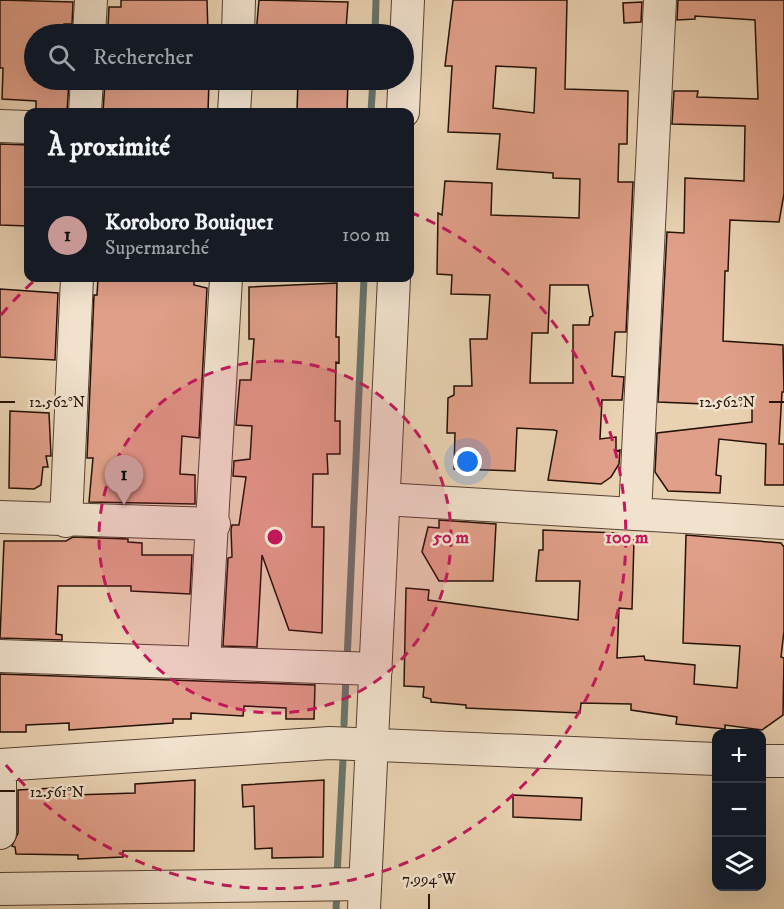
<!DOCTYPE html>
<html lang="fr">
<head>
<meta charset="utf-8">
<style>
  body { margin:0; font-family:"IM FELL DW Pica",serif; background:#242831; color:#f1f3f6 }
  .controls { position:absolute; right:18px; bottom:18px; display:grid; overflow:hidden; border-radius:12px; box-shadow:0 6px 24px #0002 }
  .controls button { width:54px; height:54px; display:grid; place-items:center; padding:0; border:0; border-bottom:2px solid #363941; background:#171b24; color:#f1f3f6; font:30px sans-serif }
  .you { position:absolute; left:468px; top:462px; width:21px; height:21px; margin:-15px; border:4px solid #fff; border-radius:50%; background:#1a73e8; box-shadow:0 0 0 9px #1a73e833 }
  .badge { display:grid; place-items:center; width:39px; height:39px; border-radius:50%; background:#c59692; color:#111; font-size:20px; font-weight:700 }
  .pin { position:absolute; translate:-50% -50px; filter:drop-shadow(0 2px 3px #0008) }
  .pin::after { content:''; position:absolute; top:32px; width:21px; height:18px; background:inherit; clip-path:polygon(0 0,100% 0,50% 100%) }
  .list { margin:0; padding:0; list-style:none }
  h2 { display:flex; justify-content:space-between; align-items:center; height:78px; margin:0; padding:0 24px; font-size:26px }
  h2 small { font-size:20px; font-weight:400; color:#9ea1a6 }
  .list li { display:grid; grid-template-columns:39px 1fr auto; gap:18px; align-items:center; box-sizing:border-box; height:96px; padding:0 24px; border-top:2px solid #363941 }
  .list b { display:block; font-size:22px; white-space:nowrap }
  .list p { margin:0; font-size:20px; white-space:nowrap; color:#9ea1a6 }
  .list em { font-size:20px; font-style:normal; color:#9ea1a6 }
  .icon { flex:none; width:33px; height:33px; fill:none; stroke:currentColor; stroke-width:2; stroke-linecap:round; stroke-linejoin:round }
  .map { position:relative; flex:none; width:784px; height:909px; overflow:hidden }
  .search { position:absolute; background:#171b24; box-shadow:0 6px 24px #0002; left:24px; top:24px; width:390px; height:66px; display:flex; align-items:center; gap:15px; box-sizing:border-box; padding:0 21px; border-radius:33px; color:#9ea1a6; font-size:22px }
  .panel { position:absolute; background:#171b24; box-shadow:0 6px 24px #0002; left:24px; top:108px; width:390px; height:174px; border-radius:12px }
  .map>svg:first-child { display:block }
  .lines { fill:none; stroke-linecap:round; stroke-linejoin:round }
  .stream { stroke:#69756b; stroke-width:7 }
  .building { fill:#e09f88; stroke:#251106; stroke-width:1.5; fill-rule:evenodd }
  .minor-casing { stroke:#564131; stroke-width:34 }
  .minor { stroke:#f1e2cd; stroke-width:32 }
  .ticks { fill:none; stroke:#251106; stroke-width:2 }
  .ring { fill:none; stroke:#c2185b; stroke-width:3; stroke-dasharray:10 8 }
  .ticks-label { font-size:15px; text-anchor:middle; fill:#251106; stroke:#f1e2cd; stroke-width:5; stroke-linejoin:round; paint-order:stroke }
  .centre { fill:#c2185b; stroke:#f1e2cd; stroke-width:3 }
  .ring-label { font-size:18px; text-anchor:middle; font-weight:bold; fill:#c2185b; stroke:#f1e2cd; stroke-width:5; stroke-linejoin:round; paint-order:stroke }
</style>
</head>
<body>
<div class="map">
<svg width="784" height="909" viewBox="0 0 784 909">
  <rect width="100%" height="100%" fill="#e9d2b2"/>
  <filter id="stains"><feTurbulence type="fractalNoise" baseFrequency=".00333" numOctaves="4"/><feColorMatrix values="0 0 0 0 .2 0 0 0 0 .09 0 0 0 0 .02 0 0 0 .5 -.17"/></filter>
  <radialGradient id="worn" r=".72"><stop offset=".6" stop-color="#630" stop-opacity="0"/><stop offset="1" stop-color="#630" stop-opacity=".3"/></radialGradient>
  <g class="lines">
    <path class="stream" d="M375 34 376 0
      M371 112 373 80
      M347 661 364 278
      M344 724 346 676
      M337 876 343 759
      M336 909 337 894"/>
  </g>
  <path class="building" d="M0 0 73 2 72 24H64L63 34H34V80H69L67 112H38L36 111V101L2 99 3 68H0Z
    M121 0H207L208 34H111L112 26H108L109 7H121Z
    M259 0 348 2 346 29 331 27V34H256Z
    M453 0H567L565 89 628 91 627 144H619L618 182H633L626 332H615L612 376 624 377 622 400H602L600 439 616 437V451L620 450 619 464 611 477 601 484 548 480 557 431 554 430 517 428 515 471 454 469 455 433H447L448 398 454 395V386H472L470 339H487L490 295 451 294 452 275 437 274 438 213 442 215 445 181 492 183 491 215 579 218 580 179 553 178V173L497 169 500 134 448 132 452 66H445ZM496 66 536 68 534 113 493 108ZM550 285H588L593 316 590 317 589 325H573V383H530L532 333H548Z
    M678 0H784V194L779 222 730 220 728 271H725L723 341 783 345 784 392H782L779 444H784V485H765L766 444 719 439 716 475 721 476 720 493 668 491 655 472 657 433 752 422V406L658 402 667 232 684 233 685 178 744 181 745 126 672 124 674 91H698L697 97 758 99 755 20 695 16V19L677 20Z
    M642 2 641 22 624 23 623 3Z
    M298 80H348L347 112H297Z
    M105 81 209 80 208 112H103Z
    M0 144 28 145V226L0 225Z
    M98 278H194V285L207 288 199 438 182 436 180 474 195 475V504L89 502 93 458H87L94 295H97Z
    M337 283 336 337H339V363L336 362 335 421H340V454H327L328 474H313L312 527H324L322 633 289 630 262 555 257 647 223 646 228 558 232 557 231 529 232 525H239L246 477 233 476 234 461 250 459 252 426 236 425 240 380H251L254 339H249V287Z
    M0 289 58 293 55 360 0 357Z
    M10 411 49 413 51 456H46L48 467H43L41 485 34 489 9 488Z
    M439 520 496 524 493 581H439L422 552 428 527 439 528Z
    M543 530 618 533 621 537 634 540 632 609 619 608 617 658 644 656 645 660 695 665 694 684 737 688 740 646 683 643 686 535 781 543 784 547V631L781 657 784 658 783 715 762 730 725 725V729L676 724 677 717 631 710V704L581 703 580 713 466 708V705L431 702V699L423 697 424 687 404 686 406 588 429 590 428 600 578 620 580 581H536L539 550H543Z
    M73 537 128 539V542L142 543V555H192L190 594 131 591V586H58L56 634 62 635V640L0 638 4 541H66Z
    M0 674 315 685 314 719H286V708L244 706 243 716 191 713V719H173V723L69 730V723L26 725V732H0Z
    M195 780 194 851H123V857L78 859V855L16 854 15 847 12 846 18 833V790L74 787V795L135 793V784Z
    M324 780 323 857 272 858V848L255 849 254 806 243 807 242 785Z
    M513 795 582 798 581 820 513 817Z"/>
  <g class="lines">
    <defs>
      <path id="minor" d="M89 34 91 0
        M238 34 239 0
        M85 112 87 80
        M234 112 236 80
        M403 112 408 0
        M0 126 28 127
        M384 499 784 523
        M635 514 660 0
        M0 517 214 524
        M66 521 77 278
        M0 656 376 669
        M204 662 226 278
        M762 761H784
        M0 765 330 743 716 759
        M0 833V765
        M0 889 365 884
        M364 909 394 278"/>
    </defs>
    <use href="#minor" class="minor-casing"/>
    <use href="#minor" class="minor"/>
  </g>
  <path class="ticks" d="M0 402H15M769 402H784M0 791H15M429 894V909"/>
  <circle cx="275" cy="537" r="176" fill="#c2185b" fill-opacity=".12"/>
  <g class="ring">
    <circle cx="275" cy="537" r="176"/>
    <path d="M1 315A352 352 0 0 1 35 280M410 212A352 352 0 1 1 1 759"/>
  </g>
  <g class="ticks-label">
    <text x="57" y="407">12.562°N</text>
    <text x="727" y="407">12.562°N</text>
    <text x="57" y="797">12.561°N</text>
    <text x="429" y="884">7.994°W</text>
  </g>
  <circle cx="275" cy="537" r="9" class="centre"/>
  <g class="ring-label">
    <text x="451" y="543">50 m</text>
    <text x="627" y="543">100 m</text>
  </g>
  <rect width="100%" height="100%" filter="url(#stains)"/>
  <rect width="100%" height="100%" fill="url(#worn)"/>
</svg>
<div class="controls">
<button>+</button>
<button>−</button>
<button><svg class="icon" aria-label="layers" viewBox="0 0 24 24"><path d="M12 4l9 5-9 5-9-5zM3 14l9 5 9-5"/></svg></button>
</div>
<div class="you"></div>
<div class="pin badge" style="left:124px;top:505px">1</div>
<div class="search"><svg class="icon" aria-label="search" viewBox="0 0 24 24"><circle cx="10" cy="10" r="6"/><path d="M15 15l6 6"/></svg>Rechercher</div>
<section class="panel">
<h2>À proximité<small></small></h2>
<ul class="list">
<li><span class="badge">1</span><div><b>Koroboro Bouique1</b><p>Supermarché</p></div><em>100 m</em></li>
</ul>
</section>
</div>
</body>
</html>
